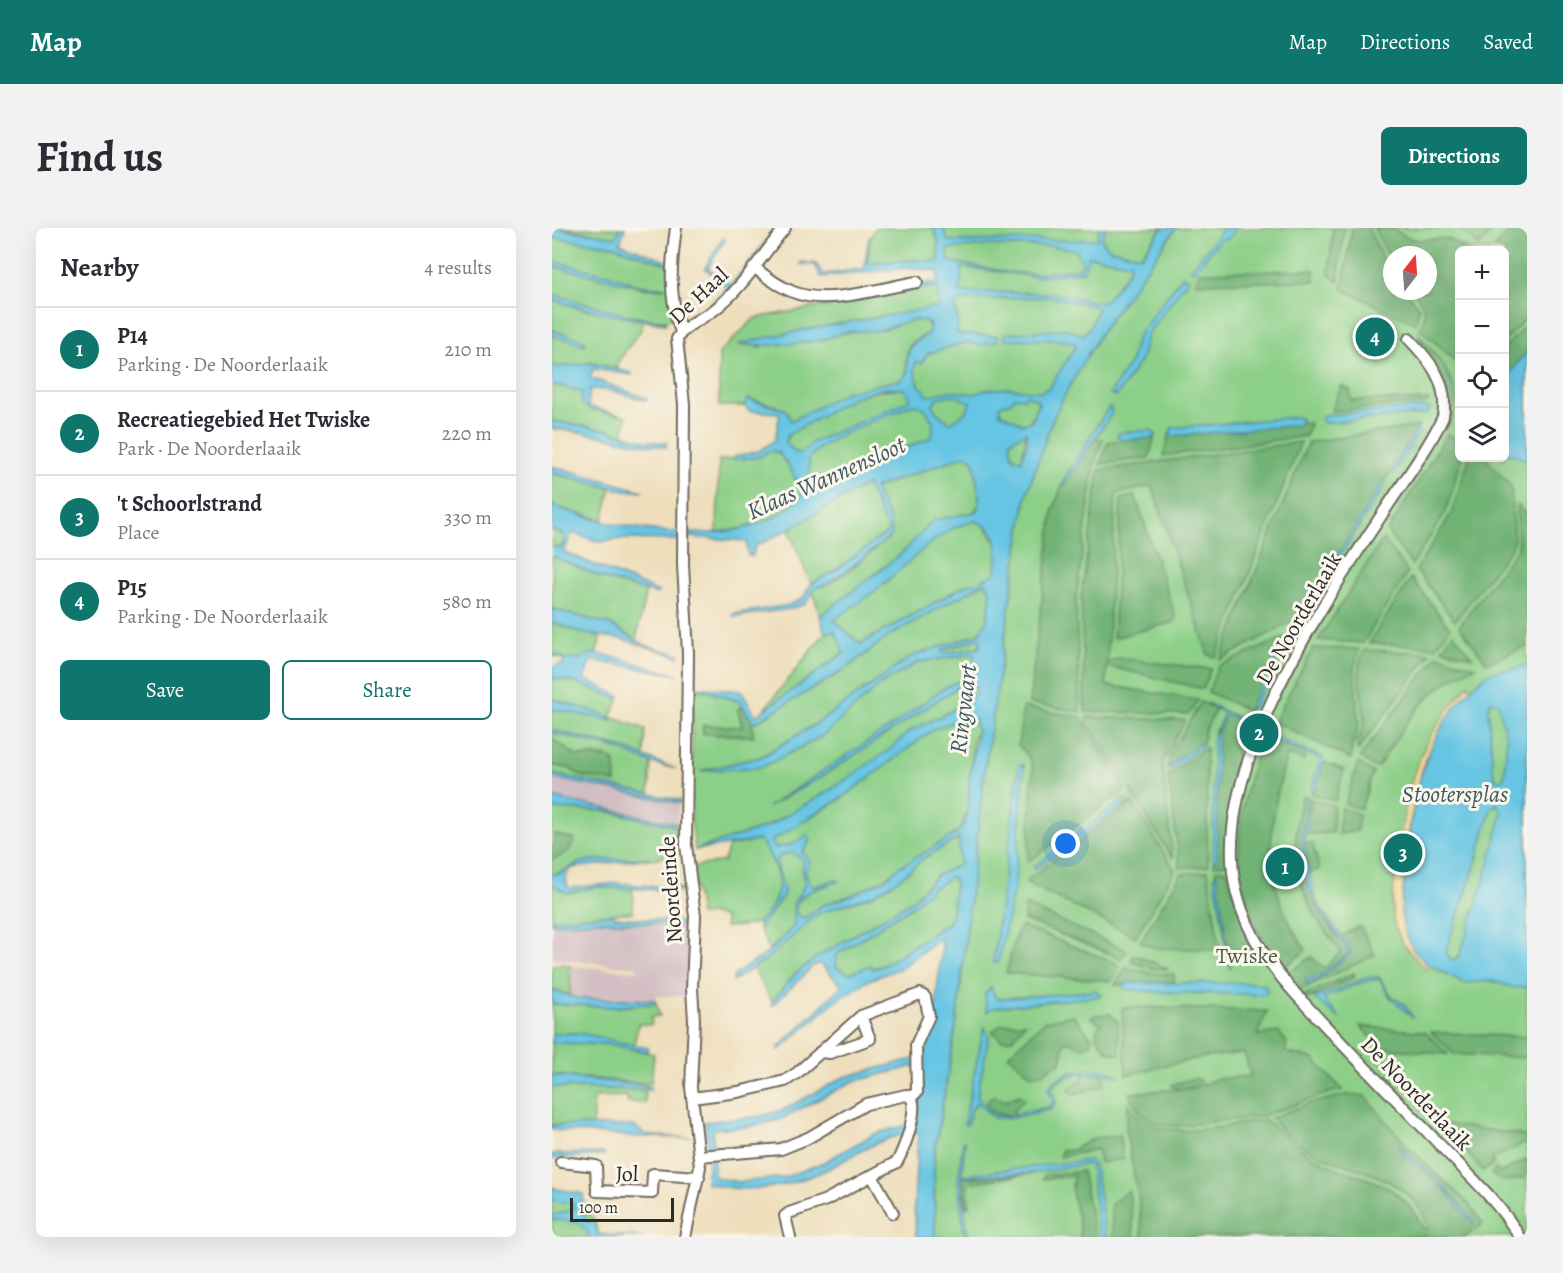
<!DOCTYPE html>
<html lang="en">
<head>
<meta charset="utf-8">
<style>
  body { margin:0; font-family:Alegreya,serif; background:#f2f2f3; color:#2b2b33 }
  .controls { position:absolute; right:18px; top:18px; display:grid; overflow:hidden; border-radius:9px; box-shadow:0 6px 24px #0002 }
  .controls button { width:54px; height:54px; display:grid; place-items:center; padding:0; border:0; border-bottom:2px solid #e1e1e2; background:#fff; color:#2b2b33; font:30px sans-serif }
  .compass { position:absolute; left:831px; top:18px; width:54px; height:54px; border-radius:50%; background:#fff; box-shadow:0 6px 24px #0002; rotate:17deg }
  .scale { position:absolute; left:18px; bottom:15px; width:104px; box-sizing:border-box; padding-left:6px; border:3px solid #2b2b2b; border-top:0; font-size:16px; line-height:21px; white-space:nowrap; color:#2b2b2b; -webkit-text-stroke:4px #fbf7ec; paint-order:stroke }
  .you { position:absolute; left:514px; top:616px; width:21px; height:21px; margin:-15px; border:4px solid #fff; border-radius:50%; background:#1a73e8; box-shadow:0 0 0 9px #1a73e833 }
  .badge { display:grid; place-items:center; width:39px; height:39px; border-radius:50%; background:#0f766e; color:#fff; font-size:20px; font-weight:700 }
  .pin { position:absolute; translate:-50% -50%; border:3px solid #fff; box-shadow:0 2px 6px #0006 }
  .list { margin:0; padding:0; list-style:none }
  h2 { display:flex; justify-content:space-between; align-items:center; height:78px; margin:0; padding:0 24px; font-size:26px }
  h2 small { font-size:20px; font-weight:400; color:#7c7c81 }
  .list li { display:grid; grid-template-columns:39px 1fr auto; gap:18px; align-items:center; box-sizing:border-box; height:84px; padding:0 24px; border-top:2px solid #e1e1e2 }
  .list b { display:block; font-size:22px; white-space:nowrap }
  .list p { margin:0; font-size:20px; white-space:nowrap; color:#7c7c81 }
  .list em { font-size:20px; font-style:normal; color:#7c7c81 }
  .actions { display:flex; gap:12px; padding:18px 24px }
  .actions a { flex:1; padding:14px 0; border:2px solid #0f766e; border-radius:9px; text-align:center; font-size:21px; color:#0f766e }
  .actions .main { background:#0f766e; color:#fff }
  .icon { flex:none; width:33px; height:33px; fill:none; stroke:currentColor; stroke-width:2; stroke-linecap:round; stroke-linejoin:round }
  .map { position:relative; flex:none; width:975px; height:1009px; overflow:hidden; border-radius:9px }
  header { display:flex; align-items:center; gap:36px; box-sizing:border-box; height:84px; padding:0 30px; background:#0f766e; color:#fff }
  header strong { font-size:28px }
  nav { display:flex; gap:33px; margin-inline-start:auto; font-size:21px }
  .intro { display:flex; align-items:center; justify-content:space-between; box-sizing:border-box; height:144px; padding:0 36px }
  h1 { margin:0; font-size:42px }
  .button { padding:15px 27px; border-radius:9px; background:#0f766e; color:#fff; font-size:21px; font-weight:700 }
  main { display:flex; gap:36px; padding:0 36px }
  aside { flex:1; background:#fff; border-radius:9px; box-shadow:0 6px 24px #0002 }
  .map>svg:first-child { display:block }
  .industrial { fill:#d2bec2 }
  .green { fill:#8ccf88; stroke:#5c7d5a; stroke-width:1.5; fill-rule:evenodd }
  .forest { fill:#71b274; stroke:#4e6e50; stroke-width:1.5 }
  .sand { fill:#eeda9e; stroke:#8c8264; stroke-width:1.5 }
  .water { fill:#65c5e3; stroke:#487887; stroke-width:1.5; fill-rule:evenodd }
  .lines { fill:none; stroke-linecap:round; stroke-linejoin:round }
  .minor-casing { stroke:#6f6a5e; stroke-width:14 }
  .minor { stroke:#fff; stroke-width:10 }
  .labels { text-anchor:middle; stroke-width:6; stroke-linejoin:round; paint-order:stroke }
  .street-label { font-size:22px; fill:#2b2b2b; stroke:#fbf7ec }
  .park-label { font-size:22px; fill:#485c47; stroke:#fbf7ec }
  .water-label { font-size:24px; font-style:italic; fill:#3c5962; stroke:#fbf7ec }
</style>
</head>
<body>
<header>
<strong>Map</strong>
<nav><a>Map</a><a>Directions</a><a>Saved</a></nav>
</header>
<div class="intro"><h1>Find us</h1><a class="button">Directions</a></div>
<main>
<aside>
<h2>Nearby<small>4 results</small></h2>
<ul class="list">
<li><span class="badge">1</span><div><b>P14</b><p>Parking · De Noorderlaaik</p></div><em>210 m</em></li>
<li><span class="badge">2</span><div><b>Recreatiegebied Het Twiske</b><p>Park · De Noorderlaaik</p></div><em>220 m</em></li>
<li><span class="badge">3</span><div><b>'t Schoorlstrand</b><p>Place</p></div><em>330 m</em></li>
<li><span class="badge">4</span><div><b>P15</b><p>Parking · De Noorderlaaik</p></div><em>580 m</em></li>
</ul>
<div class="actions"><a class="main">Save</a><a>Share</a></div>
</aside>
<div class="map">
<svg width="975" height="1009" viewBox="0 0 975 1009">
  <rect width="100%" height="100%" fill="#fbf7ec"/>
  <filter id="ink" filterUnits="userSpaceOnUse"><feTurbulence type="fractalNoise" baseFrequency=".0167" numOctaves="2"/><feDisplacementMap in="SourceGraphic" scale="12" xChannelSelector="R" yChannelSelector="G"/><feConvolveMatrix kernelMatrix="1 2 1 2 8 2 1 2 1" color-interpolation-filters="sRGB"/></filter>
  <filter id="wash" filterUnits="userSpaceOnUse"><feTurbulence type="fractalNoise" baseFrequency=".008" numOctaves="4" result="noise"/><feDisplacementMap in="SourceGraphic" scale="24" xChannelSelector="R" yChannelSelector="G"/><feGaussianBlur stdDeviation="1.35" result="paint"/><feColorMatrix in="noise" values="0 0 0 0 0 0 0 0 0 0 0 0 0 0 0 0 0 1.4 0 .05"/><feComposite in="paint" operator="in"/></filter>
  <g filter="url(#wash)">
    <rect width="100%" height="100%" fill="#eedebc"/>
    <path class="industrial" d="M0 550 128 575 124 595 0 571Z
      M47 693 108 698H133L138 694 137 768H104V775L103 772 24 770 18 767V738L85 743 86 739 0 731V696Z"/>
    <path class="green" d="M7 0H68L64 9Z
      M323 0H381L386 12 387 33 359 32 314 35 319 9Z
      M396 0H610L547 81 537 101 497 160 489 164C487 182 476 192 474 204 472 215 472 223 469 233L459 228 456 190 448 185 447 178 415 183 380 209 265 263 234 215 236 207C272 184 308 159 352 161L365 132 404 104 400 34 396 31 392 3Z
      M624 0H975V1009H383L382 927 404 798 432 547 474 268 501 190 518 157 549 104ZM908 22H952V230H908ZM840 27H876V63H840Z
      M0 9 62 18 117 37 121 90C102 100 23 73 0 66V38L61 51 94 61 113 60 84 57 62 48 0 33Z
      M385 58 387 80 250 102 189 116 209 119 215 116 264 113 296 104 335 101 347 94 372 92 379 100C375 109 366 109 360 115 351 124 357 139 353 150L239 193 224 178C215 177 201 170 195 171L192 178H167V125L203 90Z
      M0 72 32 81 91 92 90 100 66 134V141L39 135 7 139 0 137V107L33 116 34 113 0 102Z
      M0 156 30 164 37 181 75 188 71 208 55 202 0 193Z
      M216 223 226 224 240 242 250 267C228 292 197 301 165 304L167 232 208 229Z
      M414 227 422 233 428 275 422 284 382 293 348 327 268 388 261 364 263 360C292 352 317 325 340 307L338 293 322 260Z
      M0 245 59 260 51 292 0 278Z
      M315 257 337 303 281 344 259 356 237 303 252 291Z
      M423 293 431 295 448 319 444 346 422 356 417 355 308 416 282 392 327 360 377 316 403 298Z
      M0 302 13 307 10 320 0 318Z
      M0 328 50 350 94 363 84 412 59 397 0 381Z
      M434 354 439 367 435 393 427 406 360 428 267 494 209 529 152 542 211 539 329 456 367 434 422 426 424 465 409 478 277 563 214 599 143 622 139 589 141 459 187 473 191 479 186 481 190 499 151 498V506L201 508 200 492 202 495 289 444 340 406Z
      M0 394 29 405 49 408 44 425 30 431H14L0 425Z
      M283 403 292 424 211 483 273 405Z
      M428 410V420L392 425 390 422Z
      M0 450 22 454 67 471 59 489 93 501 92 529 61 517 0 502V481L60 492 59 489 0 471Z
      M422 490 425 503 421 512 416 579 409 601 387 617 347 639 333 651 300 667 269 678 255 689H248L243 684C245 662 268 662 286 653L283 651 265 658H259L253 644 258 634 250 625 258 612 222 620 219 612C242 597 267 585 290 570 330 544 370 493 422 490Z
      M0 505 64 520 99 535 97 566 0 546V537L17 540 29 548 64 553 62 533 53 528H25L0 511Z
      M19 580 54 583 124 598 126 627 97 631 40 632 0 647V632L23 611 0 606V581Z
      M407 610 408 637 385 647 360 673 265 729 242 747 220 774 201 740 267 685 321 667 349 650 373 629Z
      M208 612C225 637 241 675 206 694 198 699 182 698 173 699V690L162 686 148 687 140 639 172 633 177 618Z
      M240 624 252 632 250 642 253 661C238 672 245 684 242 698L217 722 207 700 231 668 224 633 228 628Z
      M399 648 403 654 400 686 396 695 332 737 297 746 283 739 285 726 362 677 382 658 385 659Z
      M0 656 15 665 44 659 81 661V684L0 692Z
      M10 736 18 738V767L0 762V737Z
      M104 775 108 788 99 789 100 797 86 796 82 818 27 805 0 806V776L64 779Z
      M0 815 57 816 102 826 99 856 0 847Z
      M0 859 93 862V875L76 874 75 868 42 869 40 899 0 897Z
      M0 959 31 971 32 983 42 990 47 1009H0Z"/>
    <path class="forest" d="M781 0H792L786 54 777 46Z
      M800 0H816L831 31 840 44V63H854L867 80 864 96 790 61Z
      M829 0C844 0 842 3 855 9 866 15 884 9 896 11 903 13 910 20 917 22H908L907 136 868 101C877 85 872 77 861 63H876V27H840V34L823 3Z
      M906 0H943L927 18Z
      M975 0V89L953 112 952 22H942C948 9 960 0 975 0Z
      M762 42 763 53 644 55 647 44Z
      M975 96V123L953 152V119Z
      M866 106C883 125 911 156 903 185 901 190 897 196 894 201L890 199 895 185Z
      M790 158 798 162 799 172H877L875 175 779 183Z
      M758 195 754 208 611 228 618 204 621 208Z
      M867 198 748 389 668 432 756 214Z
      M895 206 907 213 908 230H910L894 283 860 337 835 304Z
      M603 207 597 230 548 236 556 214Z
      M543 210 551 211 543 234 524 370 528 484 477 475 501 282 509 260Z
      M749 214 664 429 656 427 600 258 564 266 555 435 566 430 659 441 651 461 555 438 554 457 646 472 637 486 533 484 529 370 547 242Z
      M917 230H933L959 258 962 311 960 319 903 393 864 342 899 286Z
      M583 267 624 390 622 394 561 410 569 271Z
      M965 276 975 289V418L935 435 907 398 966 320Z
      M831 311 856 344 811 415 766 412Z
      M859 350 898 400 884 419 817 415Z
      M901 405 920 429 890 421Z
      M736 408 697 483 656 464 666 438Z
      M761 420 807 421 802 440 807 498 800 517 799 531 722 494Z
      M813 422 879 425 806 522C802 513 811 505 812 496 814 470 798 445 813 422Z
      M885 427 924 439C873 459 854 495 826 539H822L808 529Z
      M649 474 664 481 652 504V513L615 541 618 526Z
      M191 479 200 492 201 508 151 506V497L190 499 186 481Z
      M471 479 529 489 573 562 476 634 481 540 476 528 466 517Z
      M674 485 702 498C685 544 675 587 676 636L662 637V505Z
      M535 489 633 492 610 535 621 631 535 494Z
      M711 507 754 526 752 532 735 527C715 602 707 655 754 722L730 741C671 666 680 592 711 507Z
      M0 511 25 528 58 530 63 536 64 554 29 548 17 540 0 537Z
      M654 520 656 638 628 640 616 548Z
      M771 533 792 542 783 573 760 566Z
      M806 535 821 544 809 581 793 576Z
      M751 568 782 578 781 605 752 606 751 616 761 615 767 641 754 648 770 688 786 710 808 698 823 727 748 762 734 747 759 729 772 740 789 724C748 674 733 633 751 568Z
      M580 574 623 642 584 709 475 655V652Z
      M789 580 807 586 805 603 786 606Z
      M0 606 23 611 16 624 0 632Z
      M672 641 676 643 680 661 705 724 675 723 663 642Z
      M656 643 668 722 603 720 588 714 629 646Z
      M473 677 576 723 569 730 472 692Z
      M470 698 566 736 568 738 559 753 454 745 464 706Z
      M581 726 617 741H602L579 734Z
      M574 739 598 745 622 746V754L563 757Z
      M802 745 803 749 755 771 752 767Z
      M583 779 715 783 705 807 727 804 735 815 733 824 760 830 791 862C763 867 739 880 712 887 697 891 681 891 666 893 631 898 592 908 577 865L643 860 664 851 699 848 692 825 647 830 574 847 570 780Z
      M559 786 566 794 568 827 555 823 544 808V802L549 796 539 790 543 787Z
      M521 787 540 810 539 816 528 820 519 814H512L510 832 506 837 499 838 494 844 480 848 456 827 493 793Z
      M473 795 461 811 450 812 440 804 450 796Z
      M808 798 873 804 896 826 830 820Z
      M879 804 975 809V830L902 826Z
      M532 842H549L553 852 551 858 521 866 517 863 518 859 530 853Z
      M645 850 649 853C642 860 626 864 619 857Z
      M799 866 813 868 855 918 918 977 931 996 912 1009H590L587 973 574 905 576 875C600 920 673 897 713 891 728 904 744 920 761 929 805 954 846 946 871 1000L876 1001C865 950 805 944 766 927 750 920 729 903 719 890L758 875Z
      M468 867 472 872 463 881 462 887 445 886 434 879 437 870 442 868 453 873Z
      M893 896 965 906 975 909V914L940 931 942 936 931 943 889 898Z
      M568 907 571 931 548 935 545 921 508 929 509 923 520 922 543 910Z
      M975 931V949C961 953 951 956 939 946L944 941 947 945Z
      M530 943 543 1009H528C529 989 515 965 522 948L490 951 493 947Z
      M485 945 416 955 417 978 414 979 411 950Z
      M577 962 582 1009H561L559 976Z"/>
    <path class="sand" d="M917 456 919 461 873 530 858 594 849 685 873 735 877 737 874 742C859 727 844 710 841 689 838 670 844 648 846 629 857 551 863 517 917 456Z"/>
    <path class="water" d="M0 0 64 9 68 0H73L68 15 117 34V37L62 18 0 9Z
      M224 0 177 64 158 82 156 79 175 60 153 40 170 11 173 12 156 40 179 57Z
      M381 0H396L392 3 396 13 529 12 546 11 547 0H553L550 12 558 21 590 28 610 0H624L549 104 518 157 501 190 474 268 432 547 404 798 382 927 383 1009H364L362 977 366 905C338 906 316 919 293 932 249 957 203 969 154 955L157 933 153 894 210 888 233 881 292 849 369 829 371 812 381 801 390 718 388 710 349 740 317 752 282 774 227 822 226 820 290 758 269 736 262 737 220 778V774L242 747 265 729 360 673 385 647 408 637 407 610 373 629 349 650 321 667 267 685 214 732 181 753 182 747 217 724 242 698 241 676 253 657 250 642 252 632 240 624 228 628 224 633 232 662 231 668 207 700 205 695C236 666 231 645 208 612L143 622 214 599 277 563 338 521 358 503 409 478 424 465 421 454 415 453 269 549 216 579 341 497 392 460 421 446 422 426 367 434 329 456 271 508 211 539 148 543 209 529 267 494 360 428 427 406 435 392 439 367 434 354 340 406 289 444 202 495 187 473 141 459 190 463 204 488 292 425 283 403 273 405 268 388 348 327 382 292 423 284 428 275 422 233 414 227 322 260 338 293 340 307 298 340 273 357 263 360 253 376 239 381 181 389V386L237 377 250 371 259 356 281 344 337 303 315 257C277 277 242 301 203 318L201 328H196L194 313 137 309 124 312 68 311 48 314 20 305 12 324 107 364 104 366 50 350 0 328V318L10 320 13 307 0 302V278C21 283 41 292 62 296 121 307 205 318 250 267 245 250 237 238 226 224L216 223 208 229 182 232 181 229 207 223 223 212 228 185 198 183 192 178 195 171 234 182 239 193 294 164 349 152 355 145C355 121 355 118 376 106L378 96C363 86 345 98 332 101 320 105 307 102 295 104 284 106 274 112 264 113 238 116 212 119 186 116L250 102 387 79 385 58 271 79 269 77 386 53 385 43 355 40 269 49 263 37 248 36 249 34 264 35 271 46 312 41 317 8 315 35 359 32 387 33 386 12ZM439 17C459 19 477 17 496 18 506 18 514 21 524 22L531 35 528 40 486 46 455 44 400 34 396 31V21ZM537 28 578 35C579 45 558 68 550 75L500 65 408 64 410 39 487 49 532 43ZM498 69 543 78 546 81 537 101 531 107 514 101 452 106V111L507 112 522 115 524 118 497 160 489 164 454 160 433 162 423 166 398 163 375 168 372 161 368 159 362 142 365 133 370 135 375 126 415 114 427 117 446 113V108L405 106 406 93 403 79 406 72ZM334 160 352 161 358 169 356 173 261 214 251 224 244 225 234 215 236 207 302 169ZM401 167 418 174 415 183 398 195 383 183 381 175 386 170ZM474 167 484 171 487 176 480 193 471 196 448 185 447 178 459 174 463 169 472 170ZM361 176 374 181 381 195 380 209 314 237 265 263 257 245V230C275 208 333 189 361 176ZM474 204 475 215 469 233 460 228 458 213ZM423 293C449 301 447 324 443 346L422 356 418 355 308 416 282 392 327 360 377 316 403 299ZM428 410V420L392 425 390 422ZM408 491H422L425 503 416 558 418 560 413 595 404 606 347 639 333 651 300 667 269 678 255 689H248L243 684C245 663 268 660 286 653L283 651 265 658H259L253 644 258 634 255 628 250 625 258 612 255 607 240 617 223 620 219 613 294 567 381 502ZM399 648 403 654 400 686 396 695 332 737 321 741 318 737 297 746 284 739 285 726 362 677 382 658 385 659ZM359 839H368L370 843 365 895 324 905 272 934 234 949 188 954 162 949 161 901 196 899 227 892 300 854Z
      M672 0H684L676 11H669L643 43 639 41Z
      M0 33 62 48 84 57 114 60C102 65 20 42 0 38Z
      M630 48 636 51 595 107 589 132 565 168 558 166 579 133 585 109Z
      M0 66 75 87 114 94V96L55 86 0 72Z
      M0 102 34 113 33 117 0 107Z
      M975 123V232L953 224V152Z
      M39 135 80 145V147L41 141 38 150 95 170V173L57 162 38 161 36 178 67 187 37 181 29 175 30 164 0 156V137L7 139Z
      M557 179 560 182 559 187 509 260 514 247Z
      M873 179 878 182 874 186 772 195 769 191 772 187Z
      M745 189 750 192 746 197 621 208 618 204 620 200Z
      M0 193 55 202 93 213 115 215 114 219C75 216 39 203 0 201Z
      M865 201 867 205 841 246 838 245Z
      M598 202 604 206 600 210 570 212 565 208 566 205Z
      M0 238 91 263H72L0 245Z
      M831 254 834 256 744 398 742 397Z
      M0 381 59 397 93 417 127 426V429L70 411 29 405 0 394Z
      M734 410 736 411 702 479 697 480Z
      M0 425 14 431 30 430 38 425 54 427 126 447 39 432 32 451 68 468 67 471 22 454 0 450V439L12 435 11 431 0 428Z
      M975 435V759L963 760 940 753 912 755 873 735 862 723 852 703 849 684C859 598 858 509 933 448 946 438 962 446 975 435ZM939 473 946 475 955 512 952 549 948 552 944 551 941 542 936 481ZM945 576 950 585 935 643 908 727 904 731 899 732 894 724 896 717 923 638 939 581Z
      M0 471 53 487 61 493 0 481Z
      M655 475 693 493 674 487 665 505V632L661 633V510L672 485Z
      M0 502 68 519 124 541 99 535 64 520 0 505Z
      M718 504 720 508 770 529 772 533 762 564 759 563 768 531 718 511Z
      M651 514V518L620 541 618 537Z
      M467 537H472L463 656 446 735H441Z
      M0 546 128 572V575L0 550Z
      M3 570 124 595V598L54 583 0 581V571Z
      M572 571 576 574 483 641 481 639Z
      M758 571 753 613 754 631 762 665 759 667C748 635 747 603 758 571Z
      M98 630 20 640C13 646 12 652 17 660L64 655 132 661V663L44 659 15 665 0 656V647L11 644 26 635 40 632Z
      M665 647 679 740H678L662 648Z
      M762 674H764L797 718 799 725 771 748 755 756 754 752 770 746 797 724Z
      M62 686V689L133 694V698L47 693 0 696V692Z
      M827 749 840 769 852 776 861 790 839 770 827 751 811 754 771 770 788 791 762 770 814 750Z
      M577 755H699L713 757 715 763 714 766 706 767C661 764 616 767 572 761V757Z
      M439 759 444 771 544 763 550 768 441 780 435 784 433 766Z
      M0 762 24 770 103 772 104 775 64 779 0 776Z
      M432 799 437 808 425 868 441 887 454 888 497 879 501 875 496 861C509 842 548 835 568 848 547 843 513 841 499 861L504 874 500 881 459 890H441L425 874 419 882 415 897 412 896Z
      M27 805 96 820 95 824 57 816 0 815V806Z
      M0 847 96 858 99 862 0 859Z
      M0 897 82 898 94 907 139 910 90 909 0 902Z
      M413 913 410 947 539 932 543 940 554 1009H547L539 938 536 936 481 945 409 949 416 1009H413L406 954 411 914Z
      M848 918 892 958 922 994 921 997 892 961 847 921Z
      M51 925 53 927 0 931V926Z
      M0 960 31 966 33 993 43 996 45 1006 93 1009H35L36 1004 26 995 0 991V987L21 982V976L0 972Z"/>
  </g>
  <g filter="url(#ink)">
    <g class="lines">
      <defs>
        <path id="minor" d="M124 0C119 36 116 69 129 104
          M202 39C214 49 226 58 241 64 275 78 329 60 365 54
          M857 111C879 134 897 155 891 189 875 223 851 254 831 285 768 380 654 548 685 666 696 709 721 742 751 774 795 822 842 869 887 916 915 945 947 974 968 1009
          M268 824 278 825 318 811 309 788
          M140 870 186 864 233 853 245 845 309 788 368 766 373 769 377 788 364 817 365 864 359 869
          M148 928 229 921 256 910 314 876 354 867 359 869C367 882 352 921 345 934L274 972 237 985 233 988 238 1009
          M9 934 44 938 45 963 100 965 101 946 147 949
          M320 948 341 985
          M133 1009 148 939 139 859 142 792 140 761 143 688 134 617 136 425 131 337 132 176 125 111C132 97 150 91 162 82 190 61 210 27 233 0"/>
      </defs>
      <use href="#minor" class="minor-casing"/>
      <use href="#minor" class="minor"/>
    </g>
  </g>
  <g class="labels">
    <g class="street-label">
      <text transform="translate(146 67) rotate(-43)" y="8">De Haal</text>
      <text transform="translate(746 390) rotate(-60)" y="8">De Noorderlaaik</text>
      <text transform="translate(118 662) rotate(-94)" y="8">Noordeinde</text>
      <text transform="translate(865 865) rotate(46)" y="8">De Noorderlaaik</text>
      <text transform="translate(75 945) rotate(1)" y="8">Jol</text>
    </g>
    <g class="park-label">
      <text x="695" y="735">Twiske</text>
    </g>
    <g class="water-label">
      <text transform="translate(274 250) rotate(-24)" y="8">Klaas Wannensloot</text>
      <text transform="translate(411 481) rotate(-83)" y="8">Ringvaart</text>
      <text x="903" y="574">Stootersplas</text>
    </g>
  </g>
</svg>
<div class="controls">
<button>+</button>
<button>−</button>
<button><svg class="icon" aria-label="locate" viewBox="0 0 24 24"><circle cx="12" cy="12" r="6"/><path d="M12 2v4M12 18v4M2 12h4M18 12h4"/></svg></button>
<button><svg class="icon" aria-label="layers" viewBox="0 0 24 24"><path d="M12 4l9 5-9 5-9-5zM3 14l9 5 9-5"/></svg></button>
</div>
<svg class="compass" viewBox="-18 -18 36 36"><path d="M0-13l5 13h-10z" fill="#e53935"/><path d="M0 13l5-13h-10z" fill="#7c7c81"/></svg>
<div class="scale">100 m</div>
<div class="you"></div>
<div class="pin badge" style="left:733px;top:639px">1</div>
<div class="pin badge" style="left:707px;top:505px">2</div>
<div class="pin badge" style="left:851px;top:625px">3</div>
<div class="pin badge" style="left:823px;top:109px">4</div>
</div>
</main>
</body>
</html>
